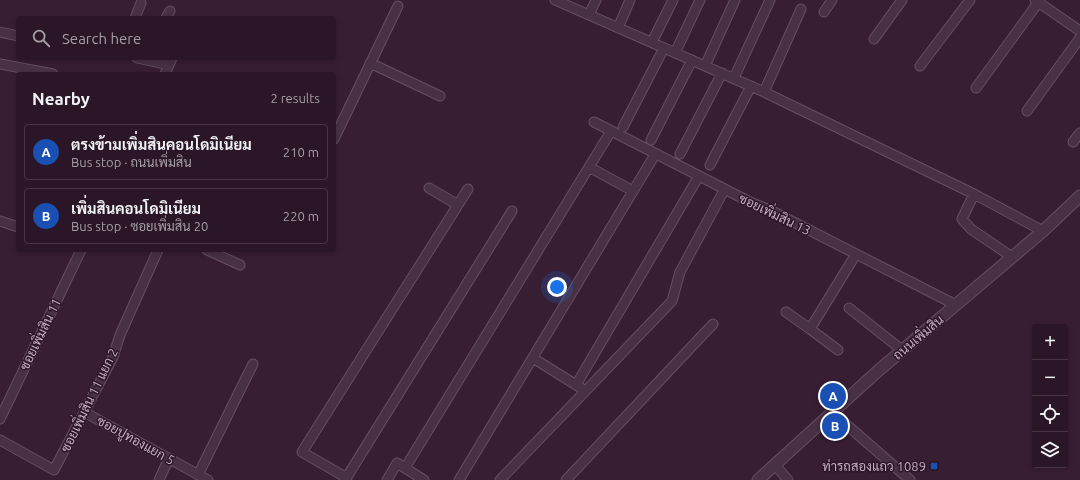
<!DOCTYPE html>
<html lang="en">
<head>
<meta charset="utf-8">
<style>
  body { margin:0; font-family:Ubuntu,Sarabun,sans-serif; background:#321f2e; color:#f1f3f6 }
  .controls { position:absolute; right:12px; bottom:12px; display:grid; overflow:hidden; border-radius:4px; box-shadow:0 2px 6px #0003 }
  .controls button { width:36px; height:36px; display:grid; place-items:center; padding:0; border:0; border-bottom:1px solid #463543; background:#2a1626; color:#f1f3f6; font:20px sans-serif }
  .you { position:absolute; left:557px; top:287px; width:14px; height:14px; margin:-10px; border:3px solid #fff; border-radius:50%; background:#1a73e8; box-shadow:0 0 0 6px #1a73e833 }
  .badge { display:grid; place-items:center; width:26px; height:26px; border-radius:50%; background:#d93025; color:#fff; font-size:13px; font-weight:700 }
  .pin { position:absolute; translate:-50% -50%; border:2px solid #fff; box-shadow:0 1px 4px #0006 }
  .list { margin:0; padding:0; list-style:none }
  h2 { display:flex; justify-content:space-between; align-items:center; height:52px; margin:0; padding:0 16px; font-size:17px }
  h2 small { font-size:13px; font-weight:400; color:#a59fa7 }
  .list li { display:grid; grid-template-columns:26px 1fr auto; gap:12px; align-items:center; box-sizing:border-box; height:56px; margin:0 8px 8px; padding:0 8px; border:1px solid #463543; border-radius:4px }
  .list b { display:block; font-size:15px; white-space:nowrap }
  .list p { margin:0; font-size:13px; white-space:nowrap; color:#a59fa7 }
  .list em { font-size:13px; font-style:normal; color:#a59fa7 }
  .icon { flex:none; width:22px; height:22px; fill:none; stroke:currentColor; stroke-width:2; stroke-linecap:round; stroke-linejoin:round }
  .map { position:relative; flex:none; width:1080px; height:480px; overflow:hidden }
  .search { position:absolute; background:#2a1626; box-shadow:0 2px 6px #0003; left:16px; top:16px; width:320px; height:44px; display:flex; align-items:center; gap:10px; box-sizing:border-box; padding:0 14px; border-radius:4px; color:#a59fa7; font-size:15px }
  .panel { position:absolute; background:#2a1626; box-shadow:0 2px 6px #0003; left:16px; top:72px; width:320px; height:180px; border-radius:4px }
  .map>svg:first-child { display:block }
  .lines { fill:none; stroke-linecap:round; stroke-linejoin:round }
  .minor-casing { stroke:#664f61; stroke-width:11 }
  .tertiary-casing { stroke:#664f61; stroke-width:13 }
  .minor { stroke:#483144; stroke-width:9 }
  .tertiary { stroke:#483144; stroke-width:11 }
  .transit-dot { fill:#1a4fb4; stroke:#2c1728; stroke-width:1.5 }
  .labels { text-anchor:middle; stroke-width:3; stroke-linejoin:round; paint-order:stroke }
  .street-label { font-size:13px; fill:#c5abc0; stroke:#2c1728 }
  .poi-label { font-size:13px; fill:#c5abc0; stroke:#2c1728; text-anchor:end }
</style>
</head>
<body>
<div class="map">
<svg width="1080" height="480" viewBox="0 0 1080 480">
  <rect width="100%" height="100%" fill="#381e33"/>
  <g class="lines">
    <defs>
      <path id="minor" d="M555 0 764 92 974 194 1043 231
        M1035 0 1080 31
        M824 12 832 0
        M589 15 596 0
        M135 18 141 3
        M166 18 170 11
        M618 28 630 0
        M0 32 18 36
        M874 39 902 0
        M652 42 673 0
        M675 53 700 0
        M137 58 169 65
        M370 63 440 96
        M0 64 53 74
        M705 66 735 0
        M920 66 970 0
        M165 74 172 58
        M734 78 770 0
        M976 88 1040 0
        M764 92 801 9
        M1027 111 1080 38
        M594 122 748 201 772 211 956 305
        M623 127 664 48
        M334 139 398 6
        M651 140 692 60
        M1073 142 1080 133
        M680 154 722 73
        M710 165 751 86
        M589 167 633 191
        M429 188 458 205
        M974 194 962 219 971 229 1012 257
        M0 221 18 227
        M207 250 240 265
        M849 308 902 350
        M786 312 810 329 856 254
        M810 329 838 350
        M533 358 581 388
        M576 385 696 181
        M84 412 208 480
        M832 412 910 480
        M0 419 81 250
        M0 440 54 470 113 357 120 335 158 250
        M775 465 788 480
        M405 468 608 136
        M198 475 253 364
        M347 478 302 452 468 189
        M159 480 169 458
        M345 480 512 211
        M387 480 397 463 424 480
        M459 480 653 158
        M500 480 672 301 680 272 722 194
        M566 480 713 324"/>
      <path id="tertiary" d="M758 480 879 370 1043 231 1080 196"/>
    </defs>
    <use href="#minor" class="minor-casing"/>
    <use href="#tertiary" class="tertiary-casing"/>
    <use href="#minor" class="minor"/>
    <use href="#tertiary" class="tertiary"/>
  </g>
  <rect class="transit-dot" x="930" y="462" width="8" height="8" rx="2"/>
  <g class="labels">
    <g class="street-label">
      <text transform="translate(775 214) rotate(26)" y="5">ซอยเพิ่มสิน 13</text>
      <text transform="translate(40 334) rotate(-64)" y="5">ซอยเพิ่มสิน 11</text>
      <text transform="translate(918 337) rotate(-40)" y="5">ถนนเพิ่มสิน</text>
      <text transform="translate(89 400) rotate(-64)" y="5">ซอยเพิ่มสิน 11 แยก 2</text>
      <text transform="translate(136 440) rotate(29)" y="5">ซอยปูทองแยก 5</text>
    </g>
    <g class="poi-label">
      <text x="926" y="471">ท่ารถสองแถว 1089</text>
    </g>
  </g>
</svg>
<div class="controls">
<button>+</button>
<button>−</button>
<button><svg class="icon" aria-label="locate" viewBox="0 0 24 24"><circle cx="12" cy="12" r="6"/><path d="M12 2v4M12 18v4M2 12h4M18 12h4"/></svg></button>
<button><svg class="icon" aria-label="layers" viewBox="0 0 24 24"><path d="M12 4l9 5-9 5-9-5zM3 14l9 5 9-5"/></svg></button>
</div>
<div class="you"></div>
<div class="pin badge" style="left:833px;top:396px;background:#1a4fb4">A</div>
<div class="pin badge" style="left:835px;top:426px;background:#1a4fb4">B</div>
<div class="search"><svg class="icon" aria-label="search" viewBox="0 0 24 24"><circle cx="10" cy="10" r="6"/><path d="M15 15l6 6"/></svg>Search here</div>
<section class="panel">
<h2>Nearby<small>2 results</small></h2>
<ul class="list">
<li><span class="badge" style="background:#1a4fb4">A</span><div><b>ตรงข้ามเพิ่มสินคอนโดมิเนียม</b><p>Bus stop · ถนนเพิ่มสิน</p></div><em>210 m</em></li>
<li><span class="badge" style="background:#1a4fb4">B</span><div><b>เพิ่มสินคอนโดมิเนียม</b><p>Bus stop · ซอยเพิ่มสิน 20</p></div><em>220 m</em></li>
</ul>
</section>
</div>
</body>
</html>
